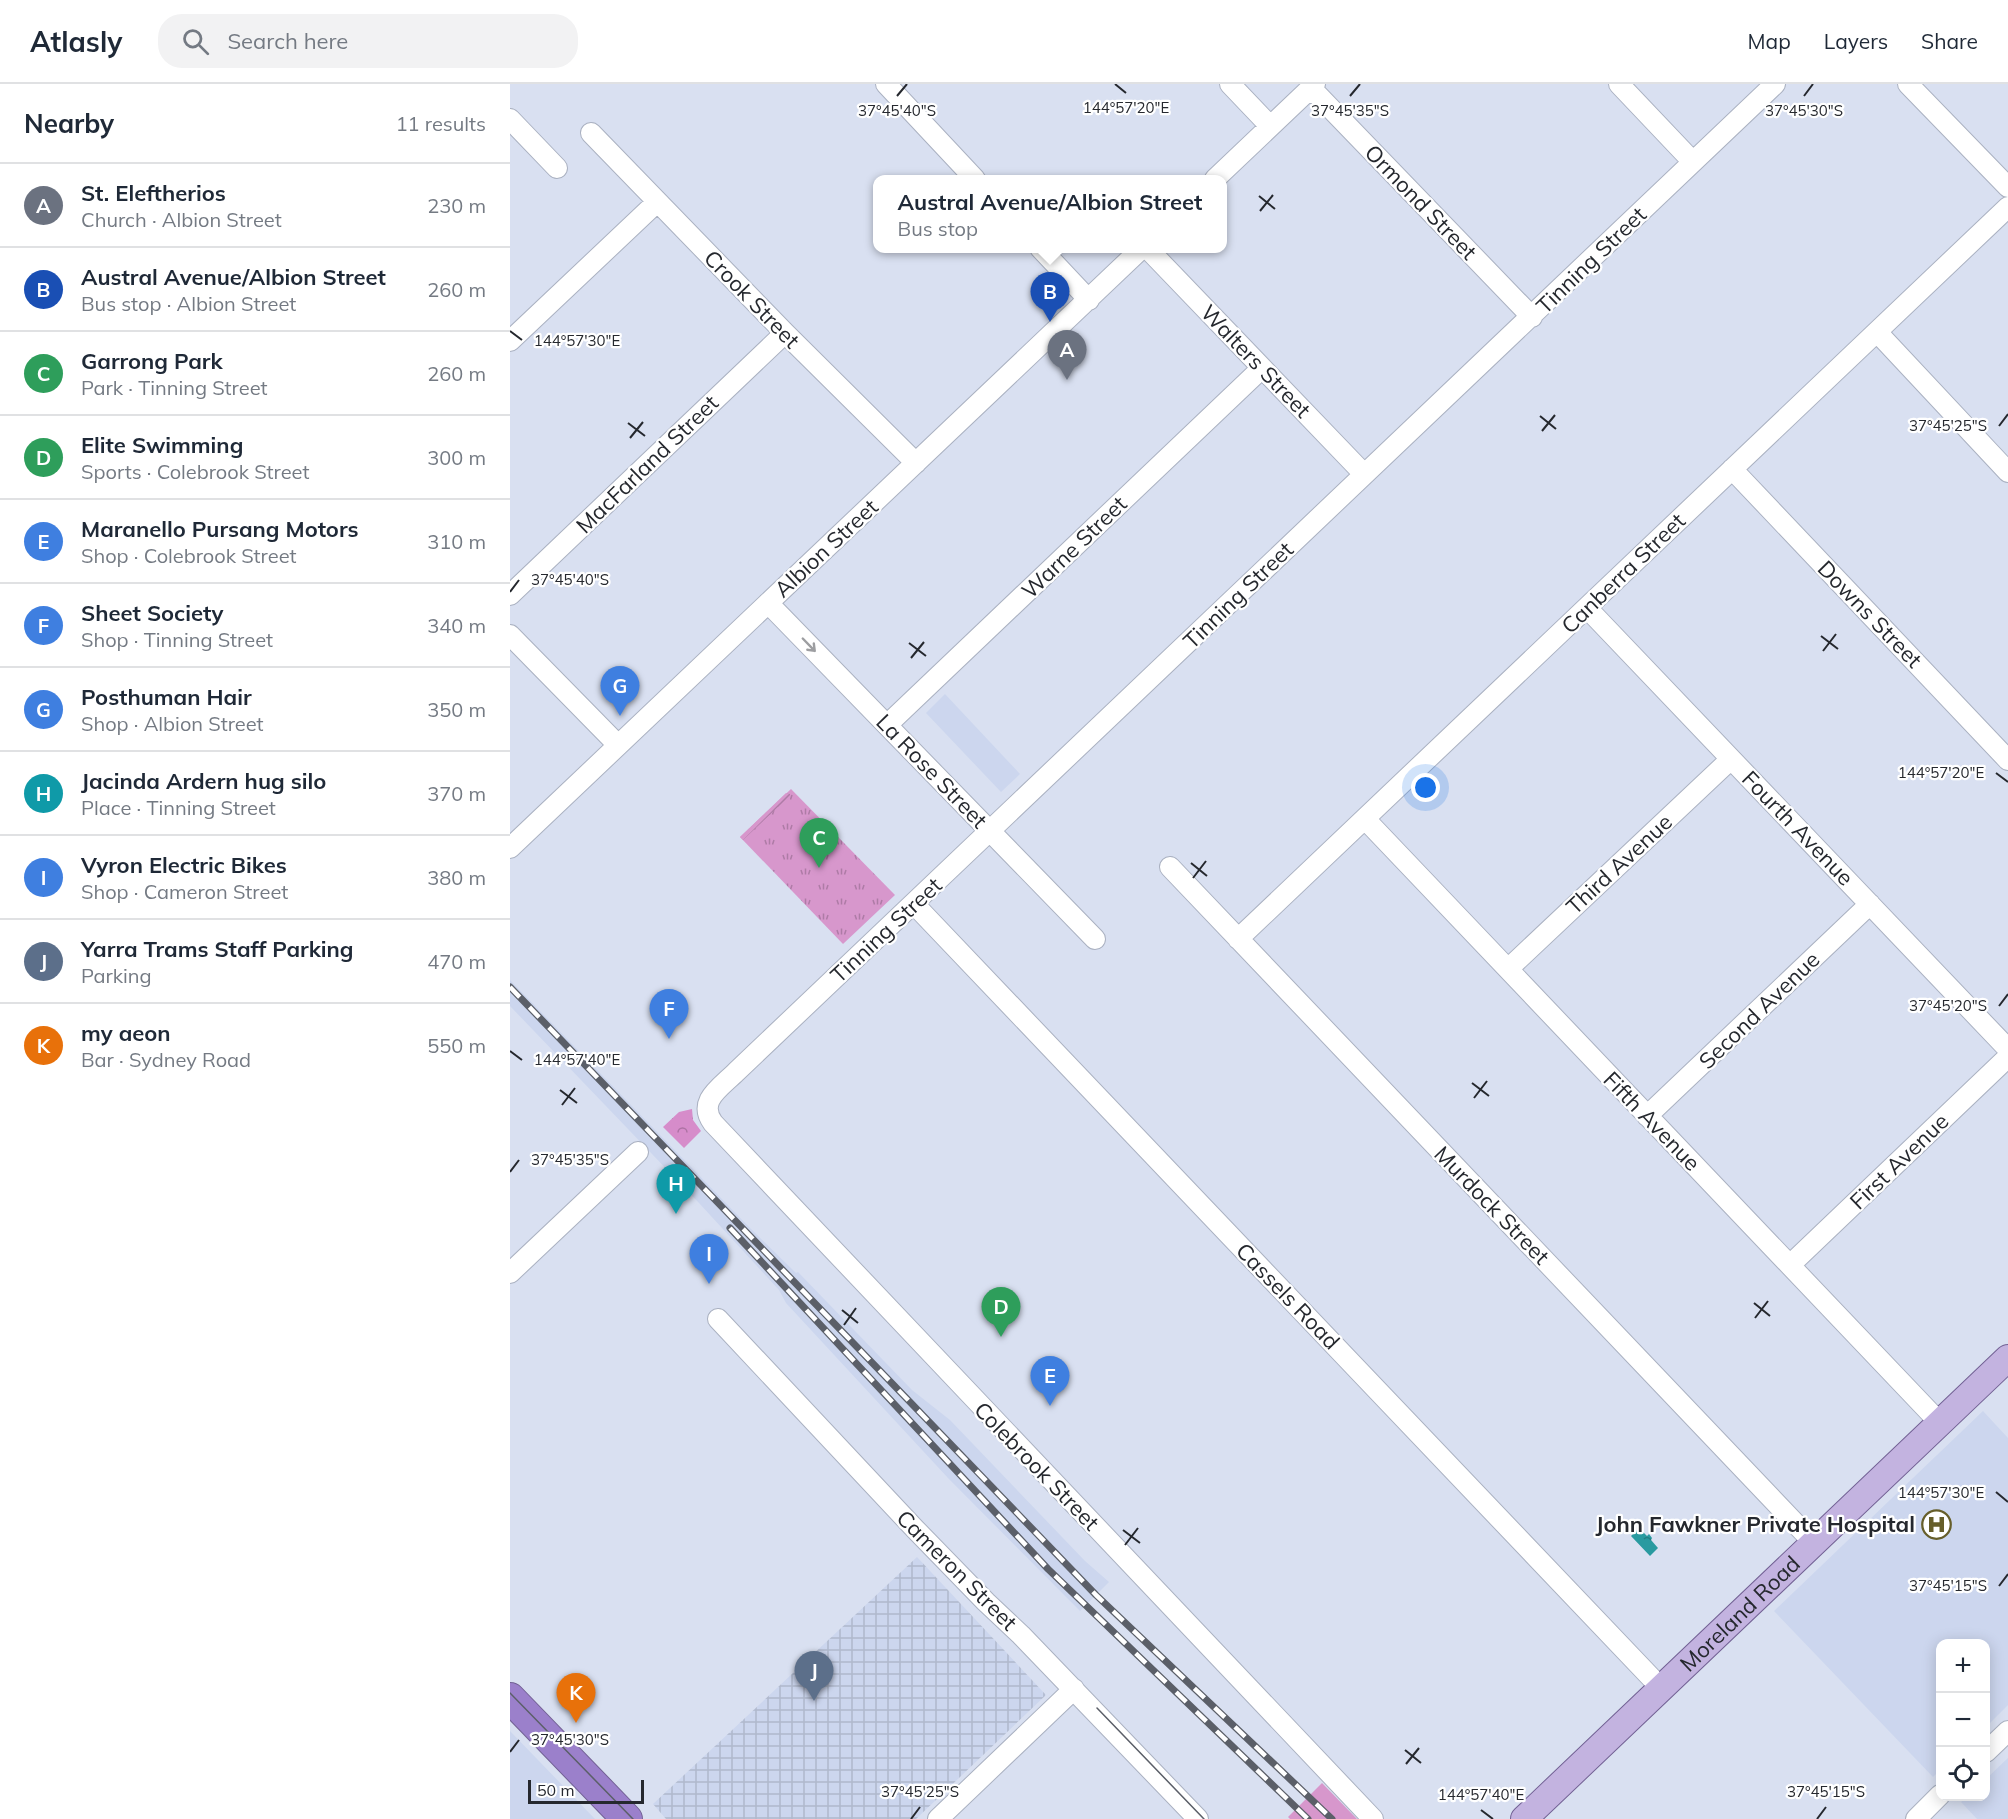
<!DOCTYPE html>
<html lang="en">
<head>
<meta charset="utf-8">
<style>
  body { margin:0; font-family:Mulish,sans-serif; background:#f2f2f3; color:#1f2937 }
  .controls { position:absolute; right:18px; bottom:18px; display:grid; overflow:hidden; border-radius:12px; box-shadow:0 3px 15px #0003 }
  .controls button { width:54px; height:54px; display:grid; place-items:center; padding:0; border:0; border-bottom:2px solid #e0e1e3; background:#fff; color:#1f2937; font:30px sans-serif }
  .scale { position:absolute; left:18px; bottom:15px; width:116px; box-sizing:border-box; padding-left:6px; border:3px solid #25282e; border-top:0; font-size:16px; line-height:21px; white-space:nowrap; color:#25282e; -webkit-text-stroke:4px #fff; paint-order:stroke }
  .you { position:absolute; left:916px; top:704px; width:21px; height:21px; margin:-15px; border:4px solid #fff; border-radius:50%; background:#1a73e8; box-shadow:0 0 0 9px #1a73e833 }
  .badge { display:grid; place-items:center; width:39px; height:39px; border-radius:50%; background:#0f766e; color:#fff; font-size:20px; font-weight:700 }
  .pin { position:absolute; translate:-50% -50px; filter:drop-shadow(0 2px 3px #0008) }
  .pin::after { content:''; position:absolute; top:32px; width:21px; height:18px; background:inherit; clip-path:polygon(0 0,100% 0,50% 100%) }
  .popup { position:absolute; left:363px; top:91px; width:354px; height:78px; box-sizing:border-box; display:grid; place-content:center; border-radius:12px; background:#fff; filter:drop-shadow(0 2px 4px #0005); font-size:20px; white-space:nowrap; color:#747a83 }
  .popup b { font-size:22px; color:#1f2937 }
  .popup::after { content:''; position:absolute; left:50%; top:100%; margin-left:-12px; border:12px solid transparent; border-top-color:#fff }
  .list { margin:0; padding:0; list-style:none }
  h2 { display:flex; justify-content:space-between; align-items:center; height:78px; margin:0; padding:0 24px; font-size:26px }
  h2 small { font-size:20px; font-weight:400; color:#747a83 }
  .list li { display:grid; grid-template-columns:39px 1fr auto; gap:18px; align-items:center; box-sizing:border-box; height:84px; padding:0 24px; border-top:2px solid #e0e1e3 }
  .list b { display:block; font-size:22px; white-space:nowrap }
  .list p { margin:0; font-size:20px; white-space:nowrap; color:#747a83 }
  .list em { font-size:20px; font-style:normal; color:#747a83 }
  .icon { flex:none; width:33px; height:33px; fill:none; stroke:currentColor; stroke-width:2; stroke-linecap:round; stroke-linejoin:round }
  .map { position:relative; flex:none; width:1498px; height:1735px; overflow:hidden }
  header { display:flex; align-items:center; gap:36px; box-sizing:border-box; height:84px; padding:0 30px; background:#fff; border-bottom:2px solid #e0e1e3 }
  header strong { font-size:28px }
  nav { display:flex; gap:33px; margin-inline-start:auto; font-size:21px }
  .search { width:420px; height:54px; background:#f2f2f3; display:flex; align-items:center; gap:15px; box-sizing:border-box; padding:0 21px; border-radius:24px; color:#747a83; font-size:22px }
  main { display:flex }
  aside { flex:1; background:#fff }
  .map>svg:first-child { display:block }
  .built { fill:#ccd6ee }
  .industrial { fill:url(#industrial-grid) }
  .forest { fill:url(#forest-crowns) }
  .park { fill:url(#park-tufts) }
  .garden { fill:url(#garden-furrows) }
  .pitch { fill:#d797cc }
  .water { fill:url(#water-ripples) }
  .lines { fill:none; stroke-linecap:round; stroke-linejoin:round }
  .minor-casing { stroke:#aab1c1; stroke-width:22 }
  .major-casing { stroke:#726194; stroke-width:28 }
  .highway-casing { stroke:#726194; stroke-width:32 }
  .minor { stroke:#fff; stroke-width:20 }
  .major { stroke:#c3b3e0; stroke-width:26 }
  .highway { stroke:#9b80cb; stroke-width:30 }
  .tram { stroke:#5b5f68; stroke-width:1.5 }
  .rail-casing { stroke:#5b5f68; stroke-width:7 }
  .rail { stroke:#fff; stroke-width:4.5; stroke-dasharray:14; stroke-linecap:butt }
  .oneway { stroke:#9d9ea1 }
  .ticks { fill:none; stroke:#25282e; stroke-width:2 }
  .labels { text-anchor:middle; stroke-width:4.5; stroke-linejoin:round; paint-order:stroke }
  .street-label { font-size:22px; fill:#25282e; stroke:#fff }
  .poi-label { font-size:22px; font-weight:bold; fill:#25282e; stroke:#fff; text-anchor:end }
  .ticks-label { font-size:15px; text-anchor:middle; fill:#25282e; stroke:#fff; stroke-width:4.5; stroke-linejoin:round; paint-order:stroke }
</style>
</head>
<body>
<header>
<strong>Atlasly</strong>
<div class="search"><svg class="icon" aria-label="search" viewBox="0 0 24 24"><circle cx="10" cy="10" r="6"/><path d="M15 15l6 6"/></svg>Search here</div>
<nav><a>Map</a><a>Layers</a><a>Share</a></nav>
</header>
<main>
<aside>
<h2>Nearby<small>11 results</small></h2>
<ul class="list">
<li><span class="badge" style="background:#6b7280">A</span><div><b>St. Eleftherios</b><p>Church · Albion Street</p></div><em>230 m</em></li>
<li><span class="badge" style="background:#1a4fb4">B</span><div><b>Austral Avenue/Albion Street</b><p>Bus stop · Albion Street</p></div><em>260 m</em></li>
<li><span class="badge" style="background:#2e9e5b">C</span><div><b>Garrong Park</b><p>Park · Tinning Street</p></div><em>260 m</em></li>
<li><span class="badge" style="background:#2e9e5b">D</span><div><b>Elite Swimming</b><p>Sports · Colebrook Street</p></div><em>300 m</em></li>
<li><span class="badge" style="background:#3f7fe0">E</span><div><b>Maranello Pursang Motors</b><p>Shop · Colebrook Street</p></div><em>310 m</em></li>
<li><span class="badge" style="background:#3f7fe0">F</span><div><b>Sheet Society</b><p>Shop · Tinning Street</p></div><em>340 m</em></li>
<li><span class="badge" style="background:#3f7fe0">G</span><div><b>Posthuman Hair</b><p>Shop · Albion Street</p></div><em>350 m</em></li>
<li><span class="badge" style="background:#0f9aa8">H</span><div><b>Jacinda Ardern hug silo</b><p>Place · Tinning Street</p></div><em>370 m</em></li>
<li><span class="badge" style="background:#3f7fe0">I</span><div><b>Vyron Electric Bikes</b><p>Shop · Cameron Street</p></div><em>380 m</em></li>
<li><span class="badge" style="background:#5c6f8a">J</span><div><b>Yarra Trams Staff Parking</b><p>Parking</p></div><em>470 m</em></li>
<li><span class="badge" style="background:#e8710a">K</span><div><b>my aeon</b><p>Bar · Sydney Road</p></div><em>550 m</em></li>
</ul>
</aside>
<div class="map">
<svg width="1498" height="1735" viewBox="0 0 1498 1735">
  <defs>
    <pattern id="industrial-grid" width="8" height="8" patternUnits="userSpaceOnUse" patternTransform="scale(1.5)"><rect width="8" height="8" fill="#ccd6ee"/><path d="M0 4h8M4 0v8" fill="none" stroke="#afb8cc"/></pattern>
    <pattern id="forest-crowns" width="20" height="18" patternUnits="userSpaceOnUse" patternTransform="scale(1.5)"><rect width="20" height="18" fill="#d68cca"/><path d="M2 6a3 3 0 1 1 6 0M12 15a3 3 0 1 1 6 0" fill="none" stroke="#ad72a4"/></pattern>
    <pattern id="park-tufts" width="24" height="20" patternUnits="userSpaceOnUse" patternTransform="scale(1.5)"><rect width="24" height="20" fill="#d797cc"/><path d="M3 7l-1-3M5 7V3M7 7l1-3M15 17l-1-3M17 17v-4M19 17l1-3" fill="none" stroke="#ae7ba6"/></pattern>
    <pattern id="garden-furrows" width="10" height="10" patternUnits="userSpaceOnUse" patternTransform="scale(1.5)"><rect width="10" height="10" fill="#d797cc"/><path d="M-1 1l2-2M0 10L10 0M9 11l2-2" fill="none" stroke="#ae7ba6"/></pattern>
    <pattern id="water-ripples" width="26" height="14" patternUnits="userSpaceOnUse" patternTransform="scale(1.5)"><rect width="26" height="14" fill="#299aa0"/><path d="M2 4q2-2 4 0t4 0M15 11q2-2 4 0t4 0" fill="none" stroke="#237e83"/></pattern>
  </defs>
  <rect width="100%" height="100%" fill="#d9e0f1"/>
  <path class="built" d="M435 610 510 690 491 708 416 629Z
    M0 896 239 1143 286 1189 288 1188 402 1306 440 1336 575 1477 599 1498 570 1527 438 1394 276 1219 269 1206 189 1119 0 922Z
    M1473 1327 1498 1354V1621L1476 1643V1560H1430V1686L1423 1693 1264 1527Z
    M0 1647 85 1735H0Z
    M1498 1674V1735H1467L1451 1718 1457 1713 1476 1712V1695Z"/>
  <path class="industrial" d="M407 1473 536 1611 406 1735H156L143 1720Z"/>
  <path class="forest" d="M182 1025 183 1036 191 1047 174 1064 153 1043 169 1028Z"/>
  <path class="park" d="M281 705 385 811 333 860 230 753Z"/>
  <path class="garden" d="M276 709 280 710V723H268L233 756 230 753Z"/>
  <path class="pitch" d="M812 1699 847 1735H780L778 1733Z"/>
  <path class="water" d="M1129 1444 1137 1452 1139 1450 1142 1454 1141 1456 1148 1464 1140 1472 1121 1452Z"/>
  <g class="lines">
    <defs>
      <path id="minor" d="M376 0 465 95
        M720 0 760 42
        M1109 0 1183 78
        M1398 0 1498 103
        M801 4 1022 233
        M0 35 47 84
        M81 49 275 249 406 379
        M705 95 805 0
        M530 164 579 216
        M637 164 854 390
        M1367 248 1498 388
        M0 257 147 118
        M1222 385 1498 676
        M0 511 275 249
        M258 519 585 855
        M1077 524 1498 965
        M0 551 108 661
        M377 641 752 284
        M855 735 1430 1339
        M0 764 632 164
        M660 783 1304 1459
        M404 820 1151 1604
        M728 855 1498 123
        M998 885 1221 675
        M1137 1032 1360 820
        M1280 1181 1498 973
        M0 1189 128 1068
        M208 1235 405 1445 476 1518 511 1551 688 1735
        M1476 1668 1498 1647
        M428 1735 564 1605
        M863 1735 203 1039C187 1017 210 1004 226 988L1265 0
        M1406 1735 1430 1711"/>
      <g id="major">
        <path id="s1" d="M1014 1735 1498 1274"/>
      </g>
      <path id="highway" d="M0 1614 117 1735"/>
    </defs>
    <use href="#minor" class="minor-casing"/>
    <use href="#major" class="major-casing"/>
    <use href="#highway" class="highway-casing"/>
    <use href="#minor" class="minor"/>
    <use href="#major" class="major"/>
    <use href="#highway" class="highway"/>
    <path class="tram" d="M0 1609 123 1735
      M587 1624 694 1735"/>
    <defs>
      <path id="rail" d="M0 903 586 1511 822 1735
        M220 1144 538 1485 798 1735"/>
    </defs>
    <use href="#rail" class="rail-casing"/>
    <use href="#rail" class="rail"/>
  </g>
  <defs><path id="oneway-shaft" d="M-6 0H5M1.5-3L5.5 0L1.5 3" fill="none" stroke-width="1.6" stroke-linecap="round" stroke-linejoin="round" transform="scale(1.5)"/></defs>
  <use class="oneway" href="#oneway-shaft" transform="translate(299 561) rotate(46)"/>
  <path class="ticks" d="M605 0 616 9M387 12 397 0M840 12 850 0M1294 12 1303 0M749 112 765 125M750 127 763 111M0 247 12 256M1030 332 1046 345M118 339 135 352M1489 342 1498 330M1032 347 1045 331M120 354 133 338M0 508 9 496M1311 552 1328 565M399 559 416 572M1313 567 1326 550M401 574 414 558M1486 689 1498 698M681 779 697 792M683 794 696 777M1489 922 1498 910M0 967 12 976M962 999 979 1012M50 1006 67 1019M964 1014 977 997M52 1021 65 1004M0 1088 9 1076M1244 1219 1260 1232M332 1226 348 1239M1245 1234 1258 1217M334 1241 346 1224M1486 1408 1498 1418M613 1446 630 1459M615 1461 628 1444M1489 1502 1498 1490M895 1666 911 1679M0 1668 9 1656M896 1680 909 1664M971 1726 983 1735M401 1735 410 1723M1307 1735 1316 1723"/>
  <defs>
    <symbol id="hospital-ring" viewBox="-11 -11 22 22"><circle r="9.5" fill="#fff" stroke="#665e2a" stroke-width="1.5"/><path d="M-5-5h3v3.5h4V-5h3V5h-3V1.5h-4V5h-3Z" fill="#665e2a"/></symbol>
  </defs>
  <g fill-rule="evenodd">
    <use href="#hospital-ring" x="1410" y="1424" width="33" height="33"/>
  </g>
  <g class="labels">
    <g class="street-label">
      <text transform="translate(911 118) rotate(46)" y="8">Ormond Street</text>
      <text transform="translate(1081 176) rotate(-44)" y="8">Tinning Street</text>
      <text transform="translate(242 215) rotate(46)" y="8">Crook Street</text>
      <text transform="translate(746 277) rotate(46)" y="8">Walters Street</text>
      <text transform="translate(137 380) rotate(-44)" y="8">MacFarland Street</text>
      <text transform="translate(564 463) rotate(-44)" y="8">Warne Street</text>
      <text transform="translate(316 464) rotate(-43)" y="8">Albion Street</text>
      <text transform="translate(1113 489) rotate(-44)" y="8">Canberra Street</text>
      <text transform="translate(728 511) rotate(-44)" y="8">Tinning Street</text>
      <text transform="translate(1360 530) rotate(46)" y="8">Downs Street</text>
      <text transform="translate(422 687) rotate(46)" y="8">La Rose Street</text>
      <text transform="translate(1288 744) rotate(46)" y="8">Fourth Avenue</text>
      <text transform="translate(1109 780) rotate(-43)" y="8">Third Avenue</text>
      <text transform="translate(376 846) rotate(-43)" y="8">Tinning Street</text>
      <text transform="translate(1249 926) rotate(-44)" y="8">Second Avenue</text>
      <text transform="translate(1142 1037) rotate(46)" y="8">Fifth Avenue</text>
      <text transform="translate(1389 1077) rotate(-44)" y="8">First Avenue</text>
      <text transform="translate(982 1121) rotate(46)" y="8">Murdock Street</text>
      <text transform="translate(778 1212) rotate(46)" y="8">Cassels Road</text>
      <text transform="translate(527 1382) rotate(46)" y="8">Colebrook Street</text>
      <text transform="translate(447 1486) rotate(45)" y="8">Cameron Street</text>
      <text dy="8" stroke="none"><textPath href="#s1" startOffset="298">Moreland Road</textPath></text>
    </g>
    <g class="poi-label">
      <text x="1405" y="1448">John Fawkner Private Hospital</text>
    </g>
  </g>
  <g class="ticks-label">
    <text x="616" y="29">144°57'20"E</text>
    <text x="387" y="32">37°45'40"S</text>
    <text x="840" y="32">37°45'35"S</text>
    <text x="1294" y="32">37°45'30"S</text>
    <text x="67" y="262">144°57'30"E</text>
    <text x="1438" y="347">37°45'25"S</text>
    <text x="60" y="501">37°45'40"S</text>
    <text x="1431" y="694">144°57'20"E</text>
    <text x="1438" y="927">37°45'20"S</text>
    <text x="67" y="981">144°57'40"E</text>
    <text x="60" y="1081">37°45'35"S</text>
    <text x="1431" y="1414">144°57'30"E</text>
    <text x="1438" y="1507">37°45'15"S</text>
    <text x="60" y="1661">37°45'30"S</text>
    <text x="410" y="1713">37°45'25"S</text>
    <text x="1316" y="1713">37°45'15"S</text>
    <text x="971" y="1716">144°57'40"E</text>
  </g>
</svg>
<div class="controls">
<button>+</button>
<button>−</button>
<button><svg class="icon" aria-label="locate" viewBox="0 0 24 24"><circle cx="12" cy="12" r="6"/><path d="M12 2v4M12 18v4M2 12h4M18 12h4"/></svg></button>
</div>
<div class="scale">50 m</div>
<div class="you"></div>
<div class="pin badge" style="left:557px;top:296px;background:#6b7280">A</div>
<div class="pin badge" style="left:540px;top:238px;background:#1a4fb4">B</div>
<div class="popup"><b>Austral Avenue/Albion Street</b>Bus stop</div>
<div class="pin badge" style="left:309px;top:784px;background:#2e9e5b">C</div>
<div class="pin badge" style="left:491px;top:1253px;background:#2e9e5b">D</div>
<div class="pin badge" style="left:540px;top:1322px;background:#3f7fe0">E</div>
<div class="pin badge" style="left:159px;top:955px;background:#3f7fe0">F</div>
<div class="pin badge" style="left:110px;top:632px;background:#3f7fe0">G</div>
<div class="pin badge" style="left:166px;top:1130px;background:#0f9aa8">H</div>
<div class="pin badge" style="left:199px;top:1200px;background:#3f7fe0">I</div>
<div class="pin badge" style="left:304px;top:1617px;background:#5c6f8a">J</div>
<div class="pin badge" style="left:66px;top:1639px;background:#e8710a">K</div>
</div>
</main>
</body>
</html>
